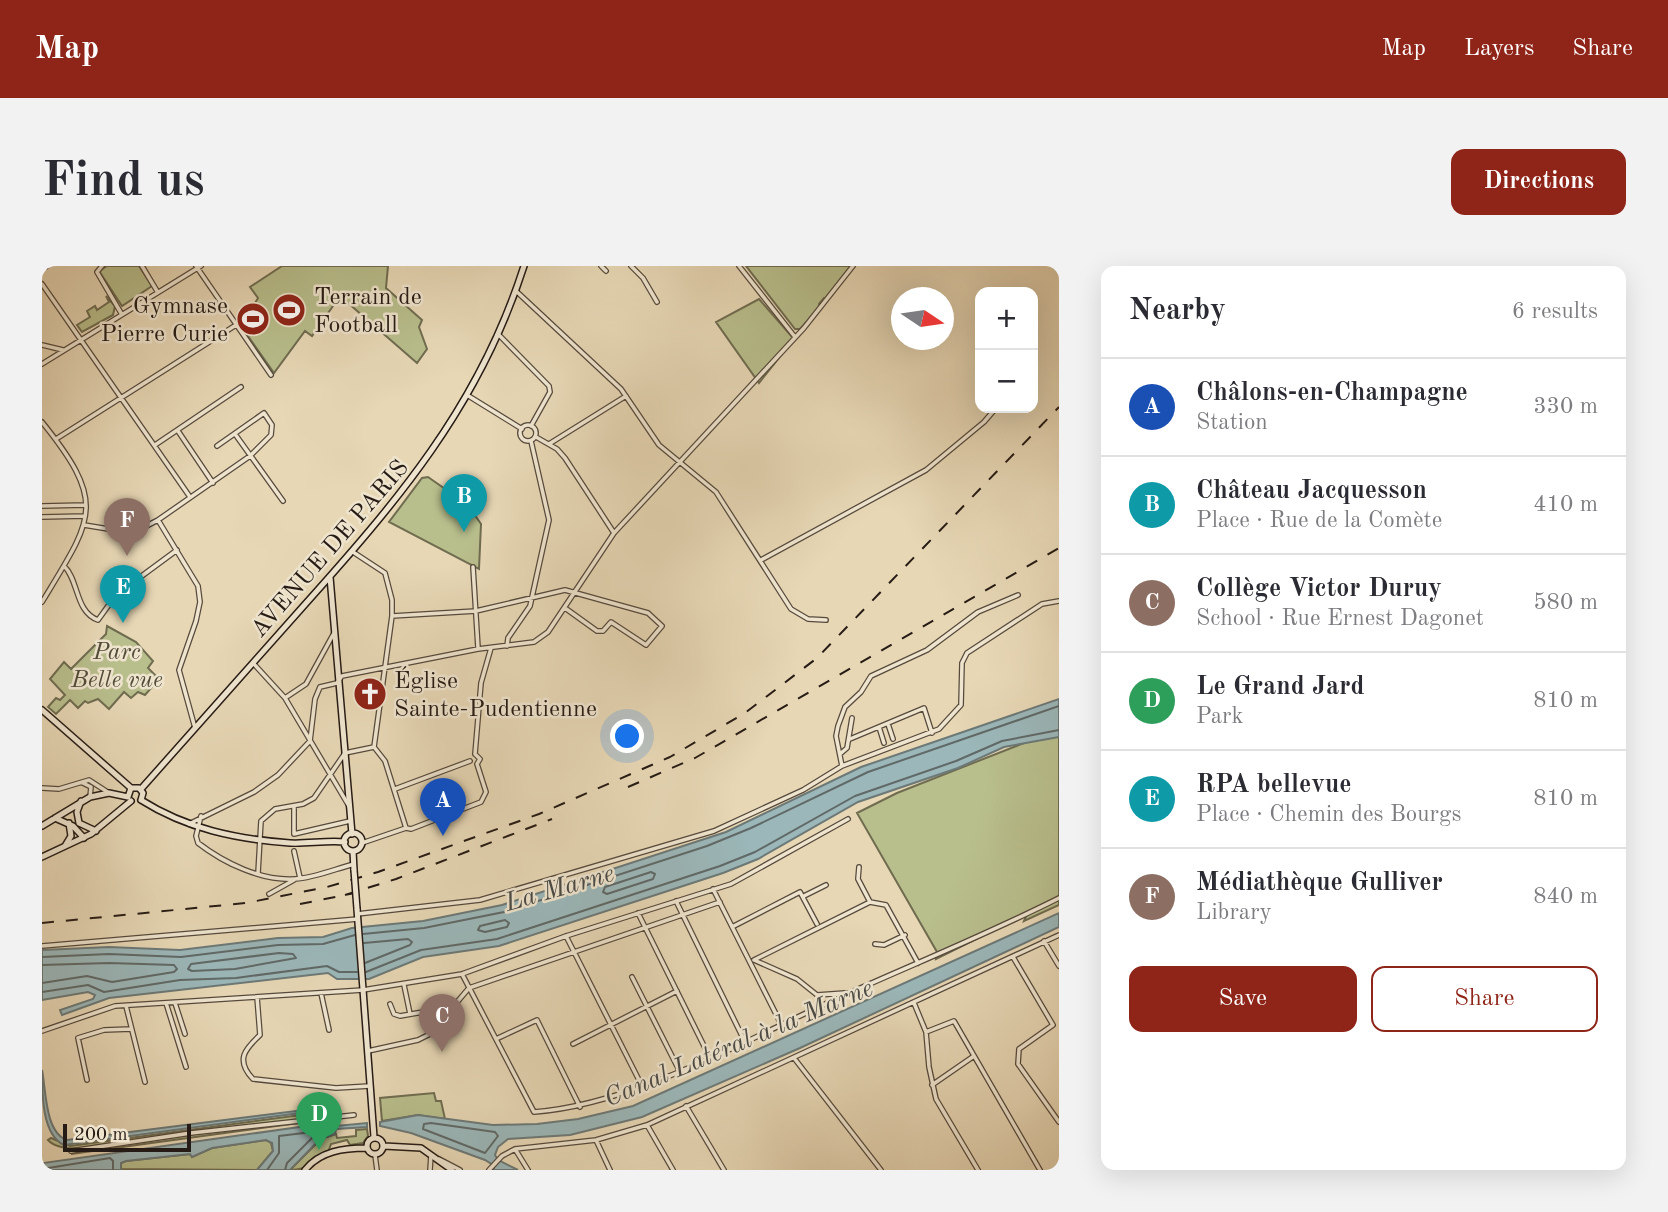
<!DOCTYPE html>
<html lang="en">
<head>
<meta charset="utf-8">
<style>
  body { margin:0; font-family:"Old Standard TT",serif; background:#f2f2f3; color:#2b2b33 }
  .controls { position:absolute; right:21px; top:21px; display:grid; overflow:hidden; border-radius:14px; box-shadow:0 7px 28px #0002 }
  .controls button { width:63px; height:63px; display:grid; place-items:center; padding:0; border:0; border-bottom:2px solid #e1e1e2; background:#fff; color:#2b2b33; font:35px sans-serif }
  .compass { position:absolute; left:849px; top:21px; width:63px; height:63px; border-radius:50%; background:#fff; box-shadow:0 7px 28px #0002; rotate:103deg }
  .scale { position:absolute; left:21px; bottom:18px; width:128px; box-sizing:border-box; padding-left:7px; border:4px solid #261b15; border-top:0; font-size:19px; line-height:24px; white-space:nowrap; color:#261b15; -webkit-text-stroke:5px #efe5cf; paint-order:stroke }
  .you { position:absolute; left:586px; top:471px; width:24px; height:24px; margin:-18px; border:5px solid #fff; border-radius:50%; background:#1a73e8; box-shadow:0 0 0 10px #1a73e833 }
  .badge { display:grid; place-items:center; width:46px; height:46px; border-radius:50%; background:#8f2418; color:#fff; font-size:23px; font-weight:700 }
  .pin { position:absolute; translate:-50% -58px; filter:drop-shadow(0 2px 4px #0008) }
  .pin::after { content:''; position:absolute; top:37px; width:24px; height:21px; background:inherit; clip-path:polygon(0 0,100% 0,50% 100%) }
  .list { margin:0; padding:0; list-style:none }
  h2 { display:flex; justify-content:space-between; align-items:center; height:91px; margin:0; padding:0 28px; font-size:30px }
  h2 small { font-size:23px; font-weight:400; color:#7c7c81 }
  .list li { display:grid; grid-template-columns:46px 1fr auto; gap:21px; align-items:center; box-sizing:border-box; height:98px; padding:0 28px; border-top:2px solid #e1e1e2 }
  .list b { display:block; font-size:26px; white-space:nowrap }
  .list p { margin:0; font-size:23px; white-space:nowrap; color:#7c7c81 }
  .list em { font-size:23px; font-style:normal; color:#7c7c81 }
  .actions { display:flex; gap:14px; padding:21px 28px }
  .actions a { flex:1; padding:16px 0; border:2px solid #8f2418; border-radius:14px; text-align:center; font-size:24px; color:#8f2418 }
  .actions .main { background:#8f2418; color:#fff }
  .map { position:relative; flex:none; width:1017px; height:904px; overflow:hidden; border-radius:14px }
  header { display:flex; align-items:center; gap:42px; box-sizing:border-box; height:98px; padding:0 35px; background:#8f2418; color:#fff }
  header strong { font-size:33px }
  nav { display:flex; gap:38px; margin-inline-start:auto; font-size:24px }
  .intro { display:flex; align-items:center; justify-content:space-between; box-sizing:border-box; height:168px; padding:0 42px }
  h1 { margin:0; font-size:49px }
  .button { padding:18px 32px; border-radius:14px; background:#8f2418; color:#fff; font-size:24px; font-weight:700 }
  main { display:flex; gap:42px; padding:0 42px }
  aside { flex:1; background:#fff; border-radius:14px; box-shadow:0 7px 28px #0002 }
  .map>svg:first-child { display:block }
  .green { fill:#b8be8c; stroke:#6f6c50; stroke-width:2 }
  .water { fill:#9bb7b9; stroke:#6c7977; stroke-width:2 }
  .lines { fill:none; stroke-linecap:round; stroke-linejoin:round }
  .shore { stroke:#606967; stroke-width:2 }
  .street-casing { stroke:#564a3d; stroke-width:6 }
  .secondary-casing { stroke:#261b15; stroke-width:8 }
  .street { stroke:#efe5cf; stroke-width:3.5 }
  .secondary { stroke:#efe5cf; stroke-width:5 }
  .rail { stroke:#261b15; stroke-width:2; stroke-dasharray:12 12; stroke-linecap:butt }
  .secondary-bridge-casing { stroke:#261b15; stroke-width:8; stroke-linecap:butt }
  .secondary-bridge { stroke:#efe5cf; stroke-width:5 }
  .labels { text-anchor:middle; stroke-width:5; stroke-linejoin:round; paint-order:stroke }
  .poi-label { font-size:24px; fill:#261b15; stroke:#efe5cf; text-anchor:start }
  .street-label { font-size:24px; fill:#261b15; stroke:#efe5cf }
  .park-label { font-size:24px; font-style:italic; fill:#524c39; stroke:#efe5cf }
  .water-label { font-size:26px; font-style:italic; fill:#494a46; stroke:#efe5cf }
</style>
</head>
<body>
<header>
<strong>Map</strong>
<nav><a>Map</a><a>Layers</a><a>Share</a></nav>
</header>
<div class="intro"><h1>Find us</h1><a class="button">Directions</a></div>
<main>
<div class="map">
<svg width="1017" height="904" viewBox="0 0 1017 904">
  <rect width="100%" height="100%" fill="#e7d7b5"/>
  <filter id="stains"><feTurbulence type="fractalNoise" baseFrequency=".00286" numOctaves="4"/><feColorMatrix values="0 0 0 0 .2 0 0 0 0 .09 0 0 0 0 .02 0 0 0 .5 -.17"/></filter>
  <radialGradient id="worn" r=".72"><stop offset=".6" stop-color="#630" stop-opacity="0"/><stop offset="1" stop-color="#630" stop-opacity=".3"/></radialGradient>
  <path class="green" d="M65 0H97L110 20 80 40 57 5Z
    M240 0H346L344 22 380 54 377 61 385 83 375 97 298 30 270 70 263 65 232 107 196 56 205 50 216 32 208 21Z
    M704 0H809L785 34 782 32 777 38 779 40 758 63H753Z
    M64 30 73 40 71 49 40 66 35 59 48 51 45 45 53 40 55 44 67 36Z
    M717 33 752 73 717 117 674 56Z
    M386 211 426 239 439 258 437 303 347 256 380 212Z
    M65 360 94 376 111 395 106 402 117 413 103 429 96 426 89 432 82 426 67 443 56 433 46 437 43 435 36 442 28 434 14 448 6 441 14 432 18 434 23 429 8 413 22 396 29 403 64 368Z
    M1017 466V639L982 655 985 648 894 693 895 686 815 547 855 527 987 475Z
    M392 827 394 835H399L403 853 376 849 340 855 338 832Z
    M288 845 289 851 279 854 29 888 110 872C86 876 23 893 6 874L9 872 28 880Z
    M325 863 326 870 321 877 308 879 305 874 289 878C285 895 264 904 248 904L279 873 294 868 295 872 314 870V864Z
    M224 874 229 877 231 885 215 904 78 903 79 897 84 895 148 888 150 891 170 882Z"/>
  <path class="water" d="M1017 433V471L962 481 916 502 816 536 716 593 681 607 457 680 381 691 327 713H295L286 707 67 732 20 749 18 744 51 733 53 729 46 726 0 734V684L67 681 138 684 236 672 281 671 310 662 381 655 460 639 684 566 819 501Z
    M1017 647V661L758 782 600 851 528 869 466 873 456 881 453 889 456 894 476 904H452L451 899 443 894 369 867 338 860V856L376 849 451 859 495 858 536 853 591 840Z
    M0 804C4 824 3 867 25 874L286 841 288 843 22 879C0 869 0 828 0 804Z
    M293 856 294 860 325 857V861L294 863 293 868 278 873 248 904H215L231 885 230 877 224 874 170 882 150 891 148 888 84 895 79 897V904H2L1 897Z"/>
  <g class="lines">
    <path class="shore" d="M609 606 613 608 611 613 565 628 561 626 563 621Z
      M463 654 467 657 465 661 443 666 436 664 438 660Z
      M321 668 382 662 462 646 665 580 709 562 826 506 1017 440
      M322 677 366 673 370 676 368 679 323 697
      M237 687 251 688 254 692 193 703 150 705 146 703 149 698Z
      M0 691 67 688 139 691 236 679 281 678 313 669
      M0 699 67 697 132 699 135 703 132 706 70 716 45 710 0 717
      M324 706 379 684 455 673 678 600 713 586 813 530 914 495 960 475 1017 464
      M0 726 46 719 62 726 138 714 194 712 285 700 297 706H315
      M389 857 453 866 456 870 443 887 381 863 382 858Z
      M0 903 68 892 71 895V904
      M225 904 237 887V870L270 866 271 871 245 897 243 904"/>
    <defs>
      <path id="street" d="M60 0 55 6 79 47
        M100 0 115 25
        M154 0 229 109
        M559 0 564 5
        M589 0 601 12 615 36
        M697 0 753 71
        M0 18 148 231
        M474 25 579 123 617 179 674 226 749 343 766 353 784 354
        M456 68 507 120 508 126 489 160
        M0 79 21 84
        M0 98 159 0
        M425 129 480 163
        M0 156C66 238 51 252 0 336
        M478 167a8 8 0 1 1 16 0a8 8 0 1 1-16 0Z
        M136 165 171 217
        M193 168 241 235
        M494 171 515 183 523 192 572 267
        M14 173 194 59
        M507 178 584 130
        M113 179 199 121
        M0 240 44 239
        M0 251 43 250
        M42 259 91 267 116 254
        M311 286 343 307 350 334V350L332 481 343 495 364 562
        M719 294 884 204 942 156 954 142
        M22 300C37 314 33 346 56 354L74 329 135 284
        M431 301 436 382
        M350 350 434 345 523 324 606 347 620 360 604 379 569 356 561 365H555L523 342
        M465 380 466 372 488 340 507 254 489 175
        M211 397 243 432 307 540
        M243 432 264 418 292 367
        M846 458 851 473
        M837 461 842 477
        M153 462 137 404 154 355 158 336 156 320 116 254 208 190 229 169 230 159 222 147 175 180
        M808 473 882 442 890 467
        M433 488 439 417 449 382
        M798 488 805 482 810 452
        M800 500 794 470 796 460 803 441 819 426 829 410 885 384 936 346 976 329
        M41 517 49 521 48 531
        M0 522 17 523 47 514 67 527
        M353 523 428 495
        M252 540V568L308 555
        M159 550 154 570 156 577C182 597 219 615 253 613 272 612 293 603 312 598
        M147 558 212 526 236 509 268 475 273 433 278 421 295 417 300 410 436 383 492 376 506 366 572 267 762 62 811 0
        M320 577 364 562 369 563 439 536 444 526 435 498 438 493 433 488
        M252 585 258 612
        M817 601 816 613 828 636 844 639 876 697
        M216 607 219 555 233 543 261 538 272 532 303 487 332 481
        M671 623 739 758
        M227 628 252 614
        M762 630 784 619
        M634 635 702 774
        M596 647 667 790
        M315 648 438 634 672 565 761 524 800 500 897 463 919 439 920 397 925 387 1000 338 1017 335
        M690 661 758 626 775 658
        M524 670 600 820
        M1002 675 1017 700
        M833 678 842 679 863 669
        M0 680 316 653
        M971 691 1011 759 977 783 976 798 1017 856
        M712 694 828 636
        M712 694 755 713 775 729 803 727
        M420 708 492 846C590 839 704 774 794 733 869 699 944 669 1017 632
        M590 711 637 804
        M362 719 368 748
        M279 727 287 764
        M215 731 218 769C203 783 193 794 211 813L294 822 328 820
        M124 737 144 801
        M133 737 143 768
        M872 737 884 766 887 801 894 833 936 904
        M348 738 352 748 358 750 410 741
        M84 740 103 816
        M0 765 73 740 321 724 420 708 524 670 689 618 806 553
        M884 766 912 755 998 904
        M454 773 495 754 538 841
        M531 778 635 725
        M326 785 376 774 388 768 427 722 678 636
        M752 792 839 904
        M45 814 36 772 62 764 89 763
        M890 819 932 790
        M644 840 682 904
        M605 859 631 904
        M554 874 568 904
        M473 883 486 904
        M29 885 149 867 312 849
        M333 889 335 904
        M397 893 418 904
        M388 904 389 889
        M447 904 460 890 473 883 554 874 605 859 1017 669"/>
      <path id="secondary" d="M0 1 3 0
        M288 311 310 568
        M0 444 89 522
        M99 523C152 463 205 404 258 344 354 237 437 141 482 0
        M86 531 89 522H97L101 527 99 534
        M99 534C145 563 194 573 248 577 266 578 285 574 303 576
        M39 535 35 546 37 557 54 565
        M13 552 31 560 42 572
        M0 560 48 531 67 527 86 531
        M302 576a9 9 0 1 1 18 0a9 9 0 1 1-18 0Z
        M23 580 29 570 27 557
        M311 585 312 604
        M0 591 49 568 89 535
        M315 643 332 871
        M325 880a8 8 0 1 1 16 0a8 8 0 1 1-16 0Z
        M342 880 379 882 410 904
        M263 904C278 885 302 882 325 882"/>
    </defs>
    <use href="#street" class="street-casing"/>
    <use href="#secondary" class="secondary-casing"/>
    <use href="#street" class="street"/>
    <use href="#secondary" class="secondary"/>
    <path class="rail" d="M586 521 653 492 1017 282
      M303 629 354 613 510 553
      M258 638 313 627
      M0 657 204 637 285 621 336 606 497 548 628 491 703 447 775 392 1017 141"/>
    <defs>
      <path id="secondary-bridge" d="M312 604 315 643"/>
    </defs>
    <use href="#secondary-bridge" class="secondary-bridge-casing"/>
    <use href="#secondary-bridge" class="secondary-bridge"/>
  </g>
  <defs>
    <symbol id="stadium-disc" viewBox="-11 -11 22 22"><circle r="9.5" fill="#8f2418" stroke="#efe5cf"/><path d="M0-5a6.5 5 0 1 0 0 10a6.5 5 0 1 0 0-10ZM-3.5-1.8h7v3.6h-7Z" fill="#fff"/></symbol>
    <symbol id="church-disc" viewBox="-11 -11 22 22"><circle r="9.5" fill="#8f2418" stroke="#efe5cf"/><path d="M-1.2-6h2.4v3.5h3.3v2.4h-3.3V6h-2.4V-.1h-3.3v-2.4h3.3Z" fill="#fff"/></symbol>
  </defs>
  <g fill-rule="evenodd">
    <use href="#stadium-disc" x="228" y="25" width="38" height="38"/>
    <use href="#stadium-disc" x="192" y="34" width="38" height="38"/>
    <use href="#church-disc" x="309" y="409" width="38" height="38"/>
  </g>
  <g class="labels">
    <g class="poi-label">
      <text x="272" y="38">Terrain de<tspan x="272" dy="28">Football</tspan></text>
      <text x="186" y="47" text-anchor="end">Gymnase<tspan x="186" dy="28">Pierre Curie</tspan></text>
      <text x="352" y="422">Église<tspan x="352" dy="28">Sainte-Pudentienne</tspan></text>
    </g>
    <g class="street-label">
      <text transform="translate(287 282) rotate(-49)" y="8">AVENUE DE PARIS</text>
    </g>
    <g class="park-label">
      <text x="75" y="393">Parc<tspan x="75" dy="28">Belle vue</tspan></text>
    </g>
    <g class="water-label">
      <text transform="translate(517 621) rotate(-16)" y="9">La Marne</text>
      <text transform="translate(696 776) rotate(-23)" y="9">Canal Latéral à la Marne</text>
    </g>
  </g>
  <rect width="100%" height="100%" filter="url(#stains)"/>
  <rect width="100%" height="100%" fill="url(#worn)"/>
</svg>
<div class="controls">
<button>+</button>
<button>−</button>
</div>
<svg class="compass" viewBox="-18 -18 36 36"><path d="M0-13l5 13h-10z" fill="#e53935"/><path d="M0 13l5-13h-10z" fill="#7c7c81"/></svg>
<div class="scale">200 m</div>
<div class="you"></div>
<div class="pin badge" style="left:401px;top:570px;background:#1a4fb4">A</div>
<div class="pin badge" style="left:422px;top:266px;background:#0f9aa8">B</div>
<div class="pin badge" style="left:400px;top:786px;background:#8d6e63">C</div>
<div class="pin badge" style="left:277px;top:884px;background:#2e9e5b">D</div>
<div class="pin badge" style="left:81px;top:357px;background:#0f9aa8">E</div>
<div class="pin badge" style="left:85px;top:290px;background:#8d6e63">F</div>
</div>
<aside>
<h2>Nearby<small>6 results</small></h2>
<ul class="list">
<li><span class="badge" style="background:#1a4fb4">A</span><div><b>Châlons-en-Champagne</b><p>Station</p></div><em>330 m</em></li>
<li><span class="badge" style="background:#0f9aa8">B</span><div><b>Château Jacquesson</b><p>Place · Rue de la Comète</p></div><em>410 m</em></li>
<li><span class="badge" style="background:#8d6e63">C</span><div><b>Collège Victor Duruy</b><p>School · Rue Ernest Dagonet</p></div><em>580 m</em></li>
<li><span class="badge" style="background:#2e9e5b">D</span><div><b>Le Grand Jard</b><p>Park</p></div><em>810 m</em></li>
<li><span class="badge" style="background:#0f9aa8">E</span><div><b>RPA bellevue</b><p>Place · Chemin des Bourgs</p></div><em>810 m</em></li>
<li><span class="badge" style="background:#8d6e63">F</span><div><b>Médiathèque Gulliver</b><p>Library</p></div><em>840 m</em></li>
</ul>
<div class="actions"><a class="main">Save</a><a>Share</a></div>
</aside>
</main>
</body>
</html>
